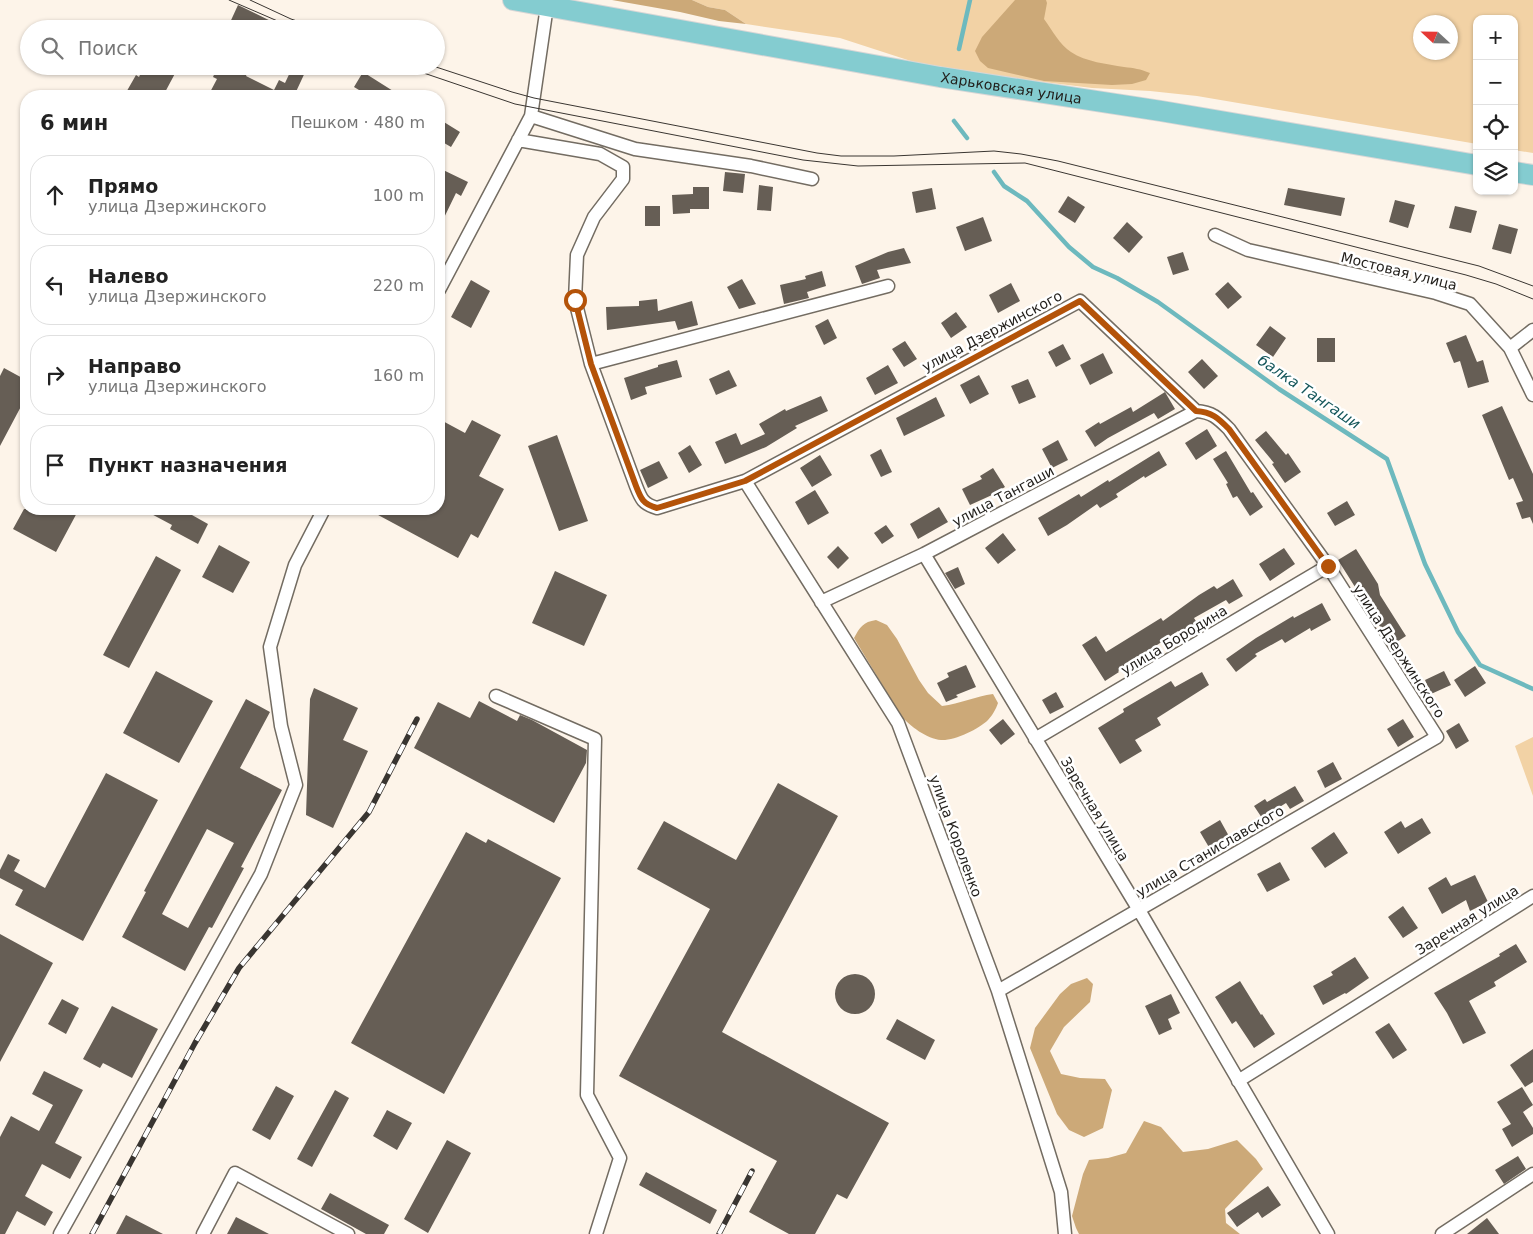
<!DOCTYPE html>
<html lang="ru">
<head>
<meta charset="utf-8">
<style>
  body { margin:0; font-family:"DejaVu Sans",sans-serif; background:#f6f6f6; color:#222 }
  .controls { position:absolute; right:15px; top:15px; display:grid; overflow:hidden; border-radius:10px; box-shadow:0 1px 4px #0004 }
  .controls button { width:45px; height:45px; display:grid; place-items:center; padding:0; border:0; border-bottom:1px solid #e0e0e0; background:#fff; color:#222; font:25px sans-serif }
  .compass { position:absolute; left:1413px; top:15px; width:45px; height:45px; border-radius:50%; background:#fff; box-shadow:0 1px 4px #0004; rotate:292deg }
  .stop { position:absolute; width:15px; height:15px; margin:-11px; border:4px solid #b45309; border-radius:50%; background:#fff }
  .stop.end { background:#b45309; border-color:#fff; box-shadow:0 1px 5px #0008 }
  .list { margin:0; padding:0; list-style:none }
  h2 { display:flex; justify-content:space-between; align-items:center; height:65px; margin:0; padding:0 20px; font-size:21px }
  h2 small { font-size:16px; font-weight:400; color:#767676 }
  .list li { display:grid; grid-template-columns:32px 1fr auto; gap:15px; align-items:center; box-sizing:border-box; height:80px; margin:0 10px 10px; padding:0 10px; border:1px solid #e0e0e0; border-radius:20px }
  .list b { display:block; font-size:19px; white-space:nowrap }
  .list p { margin:0; font-size:16px; white-space:nowrap; color:#767676 }
  .list em { font-size:16px; font-style:normal; color:#767676 }
  .icon { flex:none; width:28px; height:28px; fill:none; stroke:currentColor; stroke-width:2; stroke-linecap:round; stroke-linejoin:round }
  .map { position:relative; flex:none; width:1533px; height:1234px; overflow:hidden }
  .search { position:absolute; background:#fff; box-shadow:0 1px 4px #0004; left:20px; top:20px; width:425px; height:55px; display:flex; align-items:center; gap:12px; box-sizing:border-box; padding:0 18px; border-radius:28px; color:#767676; font-size:19px }
  .panel { position:absolute; background:#fff; box-shadow:0 1px 4px #0004; left:20px; top:90px; width:425px; height:425px; border-radius:20px }
  .map>svg:first-child { display:block }
  .green { fill:#f2d2a5; fill-rule:evenodd }
  .forest { fill:#cca978 }
  .lines { fill:none; stroke-linecap:round; stroke-linejoin:round }
  .stream { stroke:#6db9be; stroke-width:4.5 }
  .building { fill:#665e55; fill-rule:evenodd }
  .street-casing { stroke:#736c62; stroke-width:15 }
  .primary-casing { stroke:#d7d6d6; stroke-width:22 }
  .street { stroke:#fff; stroke-width:12 }
  .primary { stroke:#84ccd0; stroke-width:20 }
  .tram { stroke:#393531; stroke-width:1 }
  .rail-casing { stroke:#393531; stroke-width:5.5 }
  .rail { stroke:#fff; stroke-width:4; stroke-dasharray:11; stroke-linecap:butt }
  .route { stroke:#b45309; stroke-width:6 }
  .labels { text-anchor:middle; stroke-width:5; stroke-linejoin:round; paint-order:stroke }
  .street-label { font-size:14px; fill:#211e1a; stroke:#fff }
  .water-label { font-size:15px; font-style:italic; fill:#15575b; stroke:#fff }
</style>
</head>
<body>
<div class="map">
<svg width="1533" height="1234" viewBox="0 0 1533 1234">
  <rect width="100%" height="100%" fill="#fdf4e9"/>
  <path class="green" d="M692 0H1533V153L1514 150V19H1477V144L1197 96 1150 91 1092 88 949 70 917 63 840 38 746 24 725 10 708 7ZM1420 22H1450V52H1420Z
    M1533 737V796L1515 746Z"/>
  <path class="forest" d="M612 0H692L708 7 725 10 746 24 719 21 680 12Z
    M1015 0H1046L1047 3 1044 19C1052 30 1060 45 1071 52 1086 62 1107 64 1124 67 1134 68 1140 69 1150 73L1146 80 1132 84 1112 85 1044 81 988 68 980 61 975 51 982 37Z
    M876 620 887 625 897 639 919 680 928 693 942 706C960 704 976 696 993 694L998 703C996 709 992 716 988 720 979 729 954 741 941 740 927 739 910 726 901 716L854 638C860 627 863 622 876 620Z
    M1087 978 1093 984 1090 1002 1064 1027 1050 1051 1061 1074 1080 1078 1105 1079 1112 1090 1103 1128 1084 1137 1069 1130 1057 1114 1030 1048 1035 1028 1060 994 1071 984Z
    M1144 1121 1161 1127 1183 1152 1208 1149 1237 1140 1256 1159 1263 1169 1225 1209 1226 1223 1240 1234H1079L1076 1228 1072 1216 1083 1174 1089 1160 1108 1158 1126 1153Z"/>
  <g class="lines">
    <path class="stream" d="M959 49 970 0
      M954 121 967 138
      M994 172 1004 186 1027 201 1069 247 1093 267 1117 278 1158 302 1279 389 1387 459 1425 564 1458 632 1480 665 1533 689"/>
  </g>
  <path class="building" d="M238 5 287 29H227Z
    M144 66H179L163 96H124L136 75 139 77Z
    M218 66H250L246 76 274 90 279 80 285 83 293 66H308L294 96H253L241 91 238 96H208L217 79 213 77Z
    M363 72 401 96H369L354 87Z
    M439 119 460 132 451 147 439 140Z
    M439 168 468 182 461 196 456 193 439 228Z
    M725 172 745 174 743 193 723 191Z
    M759 185 773 187 771 211 757 210Z
    M693 187H709V209H690V213L673 214 672 195 693 194Z
    M932 188 936 209 916 213 912 192Z
    M1288 188 1345 198 1341 216 1284 205Z
    M1068 196 1085 207 1075 223 1058 212Z
    M1395 200 1415 205 1408 228 1389 222Z
    M645 206H660V226H645Z
    M1455 206 1477 211 1471 233 1449 228Z
    M983 217 992 241 965 251 956 227Z
    M1127 222 1143 237 1129 253 1113 238Z
    M1499 224 1518 229 1511 254 1492 249Z
    M904 248 911 263 877 270 880 278 862 284 855 266 888 252Z
    M1183 252 1189 270 1173 275 1167 257Z
    M822 271 826 286 807 292 809 298 784 304 780 285 806 279 805 276Z
    M742 279 756 304 739 309 727 287Z
    M471 280 490 291 471 328 451 317Z
    M1228 282 1242 297 1228 309 1215 294Z
    M1011 283 1020 301 998 313 989 295Z
    M657 299 658 311 692 301 698 325 678 330 675 321 607 330 606 307 639 306V301Z
    M956 312 967 327 951 338 941 323Z
    M828 319 837 338 824 345 815 326Z
    M1270 326 1286 338 1273 357 1256 345Z
    M1466 335 1477 362 1483 360 1489 382 1468 388 1460 361 1454 363 1446 343Z
    M1317 338H1335V362H1317Z
    M905 341 917 359 904 367 892 349Z
    M1063 344 1071 359 1056 367 1048 352Z
    M1103 353 1113 373 1090 385 1080 365Z
    M1202 359 1218 376 1204 389 1188 372Z
    M677 360 682 377 645 387 647 394 631 400 624 378 658 367V365Z
    M888 365 898 383 875 395 866 378Z
    M4 368 26 380V397L0 446V376Z
    M729 370 737 386 716 395 709 379Z
    M979 375 989 394 970 404 960 385Z
    M1028 379 1036 397 1019 404 1011 386Z
    M1165 392 1175 409 1158 419 1154 413 1108 438 1095 447 1085 431 1099 422 1100 424 1131 407 1133 412Z
    M821 396 828 411 795 426 797 428 766 447 725 464 715 442 736 433 741 445 765 434 759 424 785 409 786 411Z
    M936 397 945 416 904 436 896 418Z
    M1502 406 1533 474V524L1530 517 1522 519 1516 503 1523 501 1513 478 1509 480 1482 415Z
    M439 419 465 433 472 420 501 435 479 476 504 489 478 538 471 534 458 558 367 509H439Z
    M1207 429 1217 446 1196 460 1185 443Z
    M1266 431 1286 455 1288 453 1301 472 1285 483 1272 464 1274 463 1255 440Z
    M557 435 588 521 559 531 528 446Z
    M1058 440 1068 460 1052 468 1042 449Z
    M690 445 702 465 689 473 678 453Z
    M881 449 892 472 881 477 870 455Z
    M1159 451 1167 465 1145 478 1144 476 1116 494 1118 497 1100 508 1097 504 1067 525 1048 536 1038 518 1079 494 1081 497 1108 480 1109 482Z
    M1226 451 1251 493 1253 492 1263 507 1250 516 1237 496 1233 498 1226 484 1228 483 1213 459Z
    M820 455 832 475 812 487 800 468Z
    M659 461 668 478 648 488 640 470Z
    M993 468 1005 487 992 495 970 505 962 489 982 479 980 476Z
    M815 490 829 513 808 525 795 502Z
    M1347 501 1355 515 1335 526 1327 513Z
    M939 507 948 522 918 539 910 524Z
    M24 509H79L56 552 13 529Z
    M142 509H195L192 515 208 524 198 544 170 529 172 525Z
    M886 525 894 536 882 544 874 533Z
    M1003 533 1016 550 998 564 985 548Z
    M219 545 250 562 233 593 202 577Z
    M838 546 849 558 838 569 827 557Z
    M1284 548 1295 564 1270 581 1259 564Z
    M1356 549 1378 584 1380 595 1406 636 1392 645 1377 622 1379 621 1355 587 1338 560Z
    M156 556 181 570 129 668 103 655Z
    M958 567 965 584 955 589 945 573Z
    M555 571 607 595 584 646 532 623Z
    M1233 579 1243 596 1229 604 1226 600 1194 618 1197 623 1181 635 1178 631 1118 671 1119 672 1105 681 1082 645 1096 636 1106 652 1161 618 1163 621 1199 595 1214 586 1217 589Z
    M1322 603 1331 620 1311 631 1310 628 1285 643 1282 639 1255 654 1257 656 1236 672 1226 659 1256 638 1293 616 1294 618Z
    M966 665 976 687 956 695 958 697 946 702 937 683 949 677 947 673Z
    M1475 666 1486 683 1465 697 1454 680Z
    M156 671 213 701 179 763 123 733Z
    M1444 671 1451 685 1431 694 1425 680Z
    M1202 672 1209 685 1157 718 1161 725 1135 740 1142 751 1120 764 1098 728 1124 712 1123 709 1171 681 1175 687Z
    M314 688 358 708 343 740 368 751 333 828 306 815 310 699Z
    M1056 692 1064 707 1050 714 1042 700Z
    M246 699 270 712 240 768 282 790 241 867 244 868 212 928 209 927 185 971 122 937 146 892 144 891ZM207 829 234 843 188 928 162 914Z
    M479 701 517 721 520 715 532 720 587 750 586 763 554 823 414 748 438 702 470 718Z
    M1003 719 1015 734 1001 745 989 730Z
    M1403 719 1414 737 1398 747 1387 729Z
    M1459 723 1469 741 1456 749 1446 731Z
    M1333 762 1342 779 1325 788 1317 771Z
    M106 773 158 800 83 941 15 905 23 890 0 878V870L8 854 20 860 14 871 45 888Z
    M778 783 838 816 722 1032 889 1123 847 1199 837 1194 815 1234H789L749 1212 777 1161 619 1076 710 909 637 869 664 821 736 860Z
    M1295 786 1304 801 1290 809 1286 803 1262 818 1254 806 1265 799 1267 802Z
    M1422 818 1431 833 1398 854 1384 832 1401 821 1405 828Z
    M1220 820 1230 838 1210 849 1200 832Z
    M466 832 486 843 488 839 561 878 444 1094 351 1043Z
    M1334 832 1348 853 1325 868 1311 848Z
    M1280 862 1290 880 1267 892 1257 874Z
    M1475 875 1488 902 1470 911 1466 900 1442 914 1428 888 1446 877 1451 886Z
    M1403 906 1418 928 1403 938 1388 917Z
    M0 934 53 963 0 1062Z
    M1516 944 1527 962 1494 982 1496 986 1469 1001 1486 1033 1463 1044 1447 1013 1434 993 1500 956 1499 954Z
    M1355 957 1369 978 1346 994 1345 993 1323 1005 1313 986 1333 975 1331 972Z
    M835 994a20 20 0 1 1 40 0a20 20 0 1 1-40 0Z
    M1240 981 1261 1015 1262 1014 1275 1034 1254 1048 1236 1021 1232 1024 1215 997Z
    M1171 994 1180 1013 1168 1019 1172 1029 1159 1035 1145 1006Z
    M62 999 79 1008 66 1034 48 1024Z
    M112 1006 158 1029 132 1078 103 1063 100 1068 83 1059Z
    M897 1019 935 1040 925 1060 886 1039Z
    M1389 1023 1407 1050 1393 1059 1375 1032Z
    M1533 1049V1082L1525 1087 1510 1065Z
    M44 1071 83 1090 55 1143 82 1157 70 1179 42 1164 25 1196 53 1212 45 1226 17 1211 5 1234H0V1137L11 1116 39 1131 53 1105 32 1094Z
    M276 1086 294 1096 270 1140 252 1130Z
    M1522 1087 1533 1105 1523 1112 1533 1128V1134L1512 1147 1502 1129 1511 1124 1497 1102Z
    M335 1090 349 1098 312 1167 297 1159Z
    M387 1110 412 1123 397 1150 373 1136Z
    M447 1140 471 1153 428 1233 404 1219Z
    M1518 1156 1526 1169 1504 1184 1495 1170Z
    M646 1172 717 1210 710 1224 639 1185Z
    M1268 1186 1281 1205 1262 1218 1258 1212 1237 1227 1227 1213Z
    M330 1193 389 1225 384 1234H366L321 1209Z
    M126 1215 163 1234H116Z
    M236 1217 269 1234H227Z
    M1487 1218 1499 1234H1467Z"/>
  <g class="lines">
    <defs>
      <path id="street" d="M531 116 635 149 751 166 812 179
        M518 140 600 154 623 167V179L594 217 577 255 575 300 591 364 636 486C641 499 643 504 657 508L745 481 1080 301 1196 411C1212 412 1218 418 1229 429L1328 566 1437 737 998 991
        M1215 235 1248 250 1436 293 1470 304 1510 348 1533 395
        M439 290 531 116 547 6
        M1510 348 1533 330
        M591 364 888 286
        M745 481 898 723 998 991 1061 1192 1065 1234
        M924 554 1139 910 1328 1234
        M821 602 924 554 1196 411
        M496 696 595 739 587 1095 620 1158 596 1234
        M1035 739 1328 566
        M1238 1081 1533 896
        M60 1234 261 874 296 785 281 726 270 647 295 565 324 509
        M203 1234 235 1173 348 1234
        M1442 1234 1533 1174"/>
      <g id="primary">
        <path id="s1" d="M513 0 940 77 1161 111 1477 165"/>
        <path d="M1514 172 1533 175"/>
      </g>
    </defs>
    <use href="#street" class="street-casing"/>
    <use href="#primary" class="primary-casing"/>
    <use href="#street" class="street"/>
    <use href="#primary" class="primary"/>
    <path class="tram" d="M229 0 296 29
      M250 0 291 19 321 29
      M403 66 515 104 803 160 858 166 1025 163 1466 275 1496 284 1533 299
      M433 66 512 92 534 98 817 153 841 156H894L994 151 1021 154 1058 161 1479 266 1533 286"/>
    <defs>
      <path id="rail" d="M92 1234 195 1043 239 968 369 812 417 719
        M719 1234 752 1171"/>
    </defs>
    <use href="#rail" class="rail-casing"/>
    <use href="#rail" class="rail"/>
  </g>
  <g class="lines">
    <path class="route" d="M575 300 591 364 636 486C641 499 643 504 657 508L745 481 1080 301 1196 411C1212 412 1218 418 1229 429L1328 566"/>
  </g>
  <g class="labels">
    <g class="street-label">
      <text dy="5" stroke="none"><textPath href="#s1" startOffset="506">Харьковская улица</textPath></text>
      <text transform="translate(1399 271) rotate(14)" y="5">Мостовая улица</text>
      <text transform="translate(992 331) rotate(-28)" y="5">улица Дзержинского</text>
      <text transform="translate(1003 496) rotate(-28)" y="5">улица Тангаши</text>
      <text transform="translate(1174 640) rotate(-31)" y="5">улица Бородина</text>
      <text transform="translate(1399 651) rotate(57)" y="5">улица Дзержинского</text>
      <text transform="translate(1095 809) rotate(59)" y="5">Заречная улица</text>
      <text transform="translate(956 836) rotate(70)" y="5">улица Короленко</text>
      <text transform="translate(1210 851) rotate(-30)" y="5">улица Станиславского</text>
      <text transform="translate(1467 920) rotate(-32)" y="5">Заречная улица</text>
    </g>
    <g class="water-label">
      <text transform="translate(1309 392) rotate(34)" y="5">балка Тангаши</text>
    </g>
  </g>
</svg>
<div class="controls">
<button>+</button>
<button>−</button>
<button><svg class="icon" aria-label="locate" viewBox="0 0 24 24"><circle cx="12" cy="12" r="6"/><path d="M12 2v4M12 18v4M2 12h4M18 12h4"/></svg></button>
<button><svg class="icon" aria-label="layers" viewBox="0 0 24 24"><path d="M12 4l9 5-9 5-9-5zM3 14l9 5 9-5"/></svg></button>
</div>
<svg class="compass" viewBox="-18 -18 36 36"><path d="M0-13l5 13h-10z" fill="#e53935"/><path d="M0 13l5-13h-10z" fill="#767676"/></svg>
<div class="stop" style="left:575px;top:300px"></div>
<div class="stop end" style="left:1328px;top:566px"></div>
<div class="search"><svg class="icon" aria-label="search" viewBox="0 0 24 24"><circle cx="10" cy="10" r="6"/><path d="M15 15l6 6"/></svg>Поиск</div>
<section class="panel">
<h2>6 мин<small>Пешком · 480 m</small></h2>
<ul class="list">
<li><svg class="icon" aria-label="ahead" viewBox="0 0 24 24"><path d="M12 20V5M6 11l6-6 6 6"/></svg><div><b>Прямо</b><p>улица Дзержинского</p></div><em>100 m</em></li>
<li><svg class="icon" aria-label="left" viewBox="0 0 24 24"><path d="M17 20v-9H6M10 6l-5 5 5 5"/></svg><div><b>Налево</b><p>улица Дзержинского</p></div><em>220 m</em></li>
<li><svg class="icon" aria-label="right" viewBox="0 0 24 24"><path d="M7 20v-9h11M14 6l5 5-5 5"/></svg><div><b>Направо</b><p>улица Дзержинского</p></div><em>160 m</em></li>
<li><svg class="icon" aria-label="arrive" viewBox="0 0 24 24"><path d="M6 21V4h12l-3 4 3 4H6"/></svg><div><b>Пункт назначения</b></div></li>
</ul>
</section>
</div>
</body>
</html>
